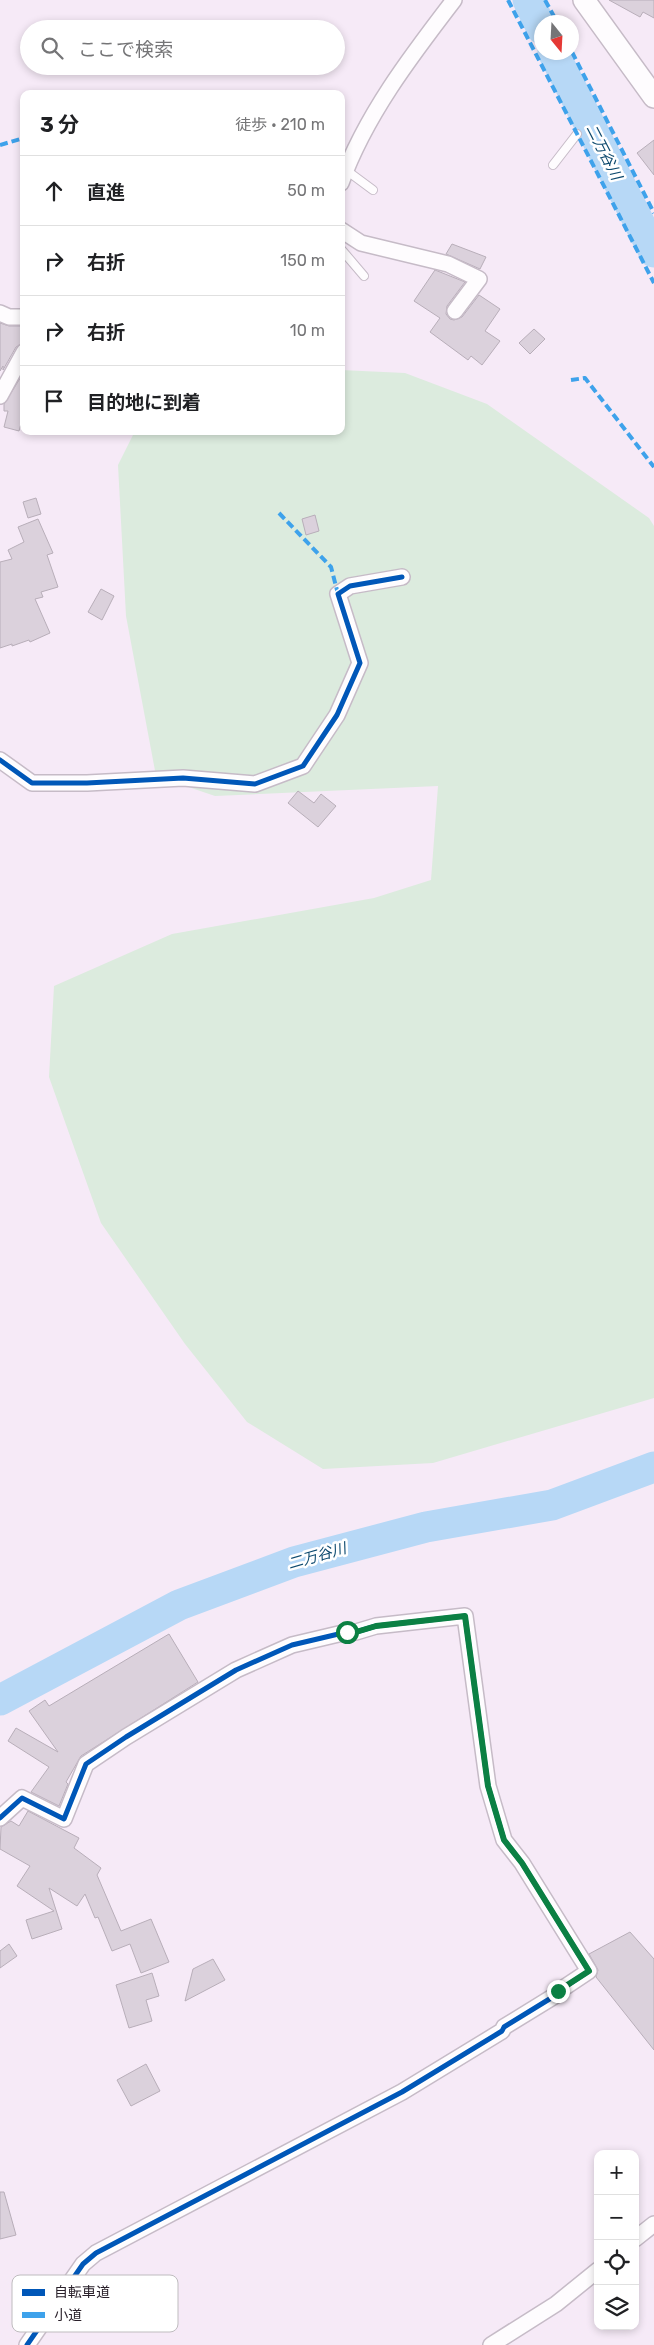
<!DOCTYPE html>
<html lang="ja">
<head>
<meta charset="utf-8">
<style>
  body { margin:0; font-family:Rubik,"Noto Sans JP",sans-serif; background:#f2f2f2; color:#202124 }
  .controls { position:absolute; right:15px; bottom:15px; display:grid; overflow:hidden; border-radius:10px; box-shadow:0 2px 8px #0003 }
  .controls button { width:45px; height:45px; display:grid; place-items:center; padding:0; border:0; border-bottom:1px solid #e0e0e0; background:#fff; color:#202124; font:25px sans-serif }
  .compass { position:absolute; left:534px; top:15px; width:45px; height:45px; border-radius:50%; background:#fff; box-shadow:0 2px 8px #0003; rotate:162deg }
  .stop { position:absolute; width:15px; height:15px; margin:-11px; border:4px solid #0b8043; border-radius:50%; background:#fff }
  .stop.end { background:#0b8043; border-color:#fff; box-shadow:0 1px 5px #0008 }
  .list { margin:0; padding:0; list-style:none }
  h2 { display:flex; justify-content:space-between; align-items:center; height:65px; margin:0; padding:0 20px; font-size:21px }
  h2 small { font-size:16px; font-weight:400; color:#757577 }
  .list li { display:grid; grid-template-columns:32px 1fr auto; gap:15px; align-items:center; box-sizing:border-box; height:70px; padding:0 20px; border-top:1px solid #e0e0e0 }
  .list b { display:block; font-size:19px; white-space:nowrap }
  .list em { font-size:16px; font-style:normal; color:#757577 }
  .icon { flex:none; width:28px; height:28px; fill:none; stroke:currentColor; stroke-width:2; stroke-linecap:round; stroke-linejoin:round }
  .map { position:relative; flex:none; width:654px; height:2345px; overflow:hidden }
  .search { position:absolute; background:#fff; box-shadow:0 2px 8px #0003; left:20px; top:20px; width:325px; height:55px; display:flex; align-items:center; gap:12px; box-sizing:border-box; padding:0 18px; border-radius:28px; color:#757577; font-size:19px }
  .panel { position:absolute; background:#fff; box-shadow:0 2px 8px #0003; left:20px; top:90px; width:325px; height:345px; border-radius:10px }
  .map>svg:first-child { display:block }
  .green { fill:#dcebde }
  .lines { fill:none; stroke-linecap:round; stroke-linejoin:round }
  .river { stroke:#b7d8f6; stroke-width:31 }
  .building { fill:#dbd1dc; stroke:#b8aeb9 }
  .service-casing { stroke:#c6bbc7; stroke-width:10 }
  .minor-casing { stroke:#c6bbc7; stroke-width:18 }
  .secondary-casing { stroke:#c6bbc7; stroke-width:24 }
  .service { stroke:#fefcfe; stroke-width:8 }
  .minor { stroke:#fefcfe; stroke-width:15 }
  .secondary { stroke:#fefcfe; stroke-width:21 }
  .quiet { stroke:#3ea2eb; stroke-width:4; stroke-dasharray:8 4; stroke-linecap:butt }
  .cycleway-casing { stroke:#fff; stroke-width:8 }
  .cycleway { stroke:#0057b8; stroke-width:5 }
  .route { stroke:#0b8043; stroke-width:6 }
  .labels { text-anchor:middle; stroke-width:5; stroke-linejoin:round; paint-order:stroke }
  .water-label { font-size:15px; font-style:italic; fill:#0d4a6f; stroke:#fff }
  .key { fill:#fff; stroke:#bfbcbf; stroke-width:1 }
  .key-label { font-size:14px; fill:#29202a }
</style>
</head>
<body>
<div class="map">
<svg width="654" height="2345" viewBox="0 0 654 2345">
  <rect width="100%" height="100%" fill="#f6eaf7"/>
  <path class="green" d="M341 370 405 373 487 404 649 518 654 526V1398L433 1463 323 1469 247 1422 185 1344 101 1223 49 1077 54 986 172 934 374 898 431 880 438 786 215 796 156 776 126 616 118 465 135 431H341Z"/>
  <g class="lines">
    <path class="river" d="M528 0 542 29
      M553 52 654 252
      M0 1700 179 1605 294 1562 426 1527 552 1505 654 1467"/>
  </g>
  <path class="building" d="M609 0H654V18L643 12 640 17Z
    M654 140V175L637 153Z
    M452 244 486 257 480 269 446 254Z
    M435 270 465 282 447 306 446 314 450 319 454 320 462 317 479 295 500 309 485 331 500 341 482 365 471 356 468 360 430 332 440 318 414 301Z
    M0 323 9 326H24V343L16 347 3 370V366L0 371Z
    M534 329 545 339 530 354 519 343Z
    M24 372V413L19 431 4 427 8 411H4V404Z
    M36 498 41 514 28 518 23 502Z
    M315 515 319 531 306 535 302 519Z
    M38 519 53 553 47 555 58 587 41 592 43 597 35 599 50 633 30 642 29 640 12 646V644L0 648V562L12 559 8 550 24 542 18 527Z
    M101 589 114 596 102 620 88 612Z
    M298 791 314 803 321 794 336 806 318 827 288 803Z
    M169 1634 198 1682 81 1756 66 1782 68 1784 59 1806 31 1792 49 1767 8 1741 16 1728 58 1752 29 1711 45 1700 49 1706Z
    M28 1811 79 1838 74 1848 101 1868 97 1875 121 1931 151 1919 169 1962 141 1973 130 1944 112 1951 98 1917 95 1918 85 1894 77 1906 49 1888 62 1929 32 1939 26 1920 54 1911 17 1886 30 1866 0 1849 1 1827 11 1821 19 1826Z
    M630 1932 654 1959V2050L596 1977 598 1970 589 1954Z
    M9 1944 17 1956 0 1968V1951Z
    M213 1959 225 1980 185 2001 193 1969Z
    M152 1973 159 1996 146 2000 152 2021 129 2028 116 1985Z
    M146 2064 160 2091 131 2106 117 2080Z
    M0 2192H4L16 2235 0 2239Z"/>
  <g class="lines">
    <defs>
      <path id="service" d="M553 165 577 134
        M346 170 373 190
        M341 249 364 276"/>
      <path id="minor" d="M341 183C365 116 411 56 454 0
        M341 230 361 243 448 264 479 279 455 311
        M0 313 9 317H24
        M0 396 24 352
        M0 760 32 783H87L183 778 255 784 303 766 337 715 360 663 338 594 350 586 402 577
        M0 1818 22 1798 64 1819 86 1764 126 1737 236 1670 292 1645 347 1632H356L376 1626 465 1616 488 1786 504 1840 522 1863 589 1971 559 1991 556 1995 504 2027 502 2031 402 2092 96 2253 83 2264 27 2345
        M635 2239 654 2224
        M491 2345 556 2304 598 2270"/>
      <path id="secondary" d="M584 0 654 97"/>
    </defs>
    <use href="#service" class="service-casing"/>
    <use href="#minor" class="minor-casing"/>
    <use href="#secondary" class="secondary-casing"/>
    <use href="#service" class="service"/>
    <use href="#minor" class="minor"/>
    <use href="#secondary" class="secondary"/>
    <path class="quiet" d="M508 0 654 283
      M545 0 557 22
      M572 52 654 213
      M0 145 24 138
      M571 380 585 378 654 467
      M279 513 331 567 338 594"/>
    <defs>
      <path id="cycleway" d="M0 760 32 783H87L183 778 255 784 303 766 337 715 360 663 338 594 350 586 402 577
        M0 1818 22 1798 64 1819 86 1764 126 1737 236 1670 292 1645 347 1632H356L376 1626 465 1616 488 1786 504 1840 522 1863 589 1971 559 1991 556 1995 504 2027 502 2031 402 2092 96 2253 83 2264 27 2345"/>
    </defs>
    <use href="#cycleway" class="cycleway-casing"/>
    <use href="#cycleway" class="cycleway"/>
  </g>
  <g class="lines">
    <path class="route" d="M347 1632H356L376 1626 465 1616 488 1786 504 1840 522 1863 589 1971 558 1991"/>
  </g>
  <g class="labels">
    <g class="water-label">
      <text transform="translate(604 152) rotate(63)" y="5">二万谷川</text>
      <text transform="translate(317 1556) rotate(-16)" y="5">二万谷川</text>
    </g>
  </g>
  <rect x="12" y="2275" width="166" height="57" rx="8" class="key"/>
  <rect x="22" y="2289" width="23" height="7" fill="#0057b8"/>
  <rect x="22" y="2312" width="23" height="6" fill="#3ea2eb"/>
  <g class="key-label">
    <text x="54" y="2297">自転車道</text>
    <text x="54" y="2320">小道</text>
  </g>
</svg>
<div class="controls">
<button>+</button>
<button>−</button>
<button><svg class="icon" aria-label="locate" viewBox="0 0 24 24"><circle cx="12" cy="12" r="6"/><path d="M12 2v4M12 18v4M2 12h4M18 12h4"/></svg></button>
<button><svg class="icon" aria-label="layers" viewBox="0 0 24 24"><path d="M12 4l9 5-9 5-9-5zM3 14l9 5 9-5"/></svg></button>
</div>
<svg class="compass" viewBox="-18 -18 36 36"><path d="M0-13l5 13h-10z" fill="#e53935"/><path d="M0 13l5-13h-10z" fill="#757577"/></svg>
<div class="stop" style="left:347px;top:1632px"></div>
<div class="stop end" style="left:558px;top:1991px"></div>
<div class="search"><svg class="icon" aria-label="search" viewBox="0 0 24 24"><circle cx="10" cy="10" r="6"/><path d="M15 15l6 6"/></svg>ここで検索</div>
<section class="panel">
<h2>3 分<small>徒歩 · 210 m</small></h2>
<ul class="list">
<li><svg class="icon" aria-label="ahead" viewBox="0 0 24 24"><path d="M12 20V5M6 11l6-6 6 6"/></svg><div><b>直進</b></div><em>50 m</em></li>
<li><svg class="icon" aria-label="right" viewBox="0 0 24 24"><path d="M7 20v-9h11M14 6l5 5-5 5"/></svg><div><b>右折</b></div><em>150 m</em></li>
<li><svg class="icon" aria-label="right" viewBox="0 0 24 24"><path d="M7 20v-9h11M14 6l5 5-5 5"/></svg><div><b>右折</b></div><em>10 m</em></li>
<li><svg class="icon" aria-label="arrive" viewBox="0 0 24 24"><path d="M6 21V4h12l-3 4 3 4H6"/></svg><div><b>目的地に到着</b></div></li>
</ul>
</section>
</div>
</body>
</html>
